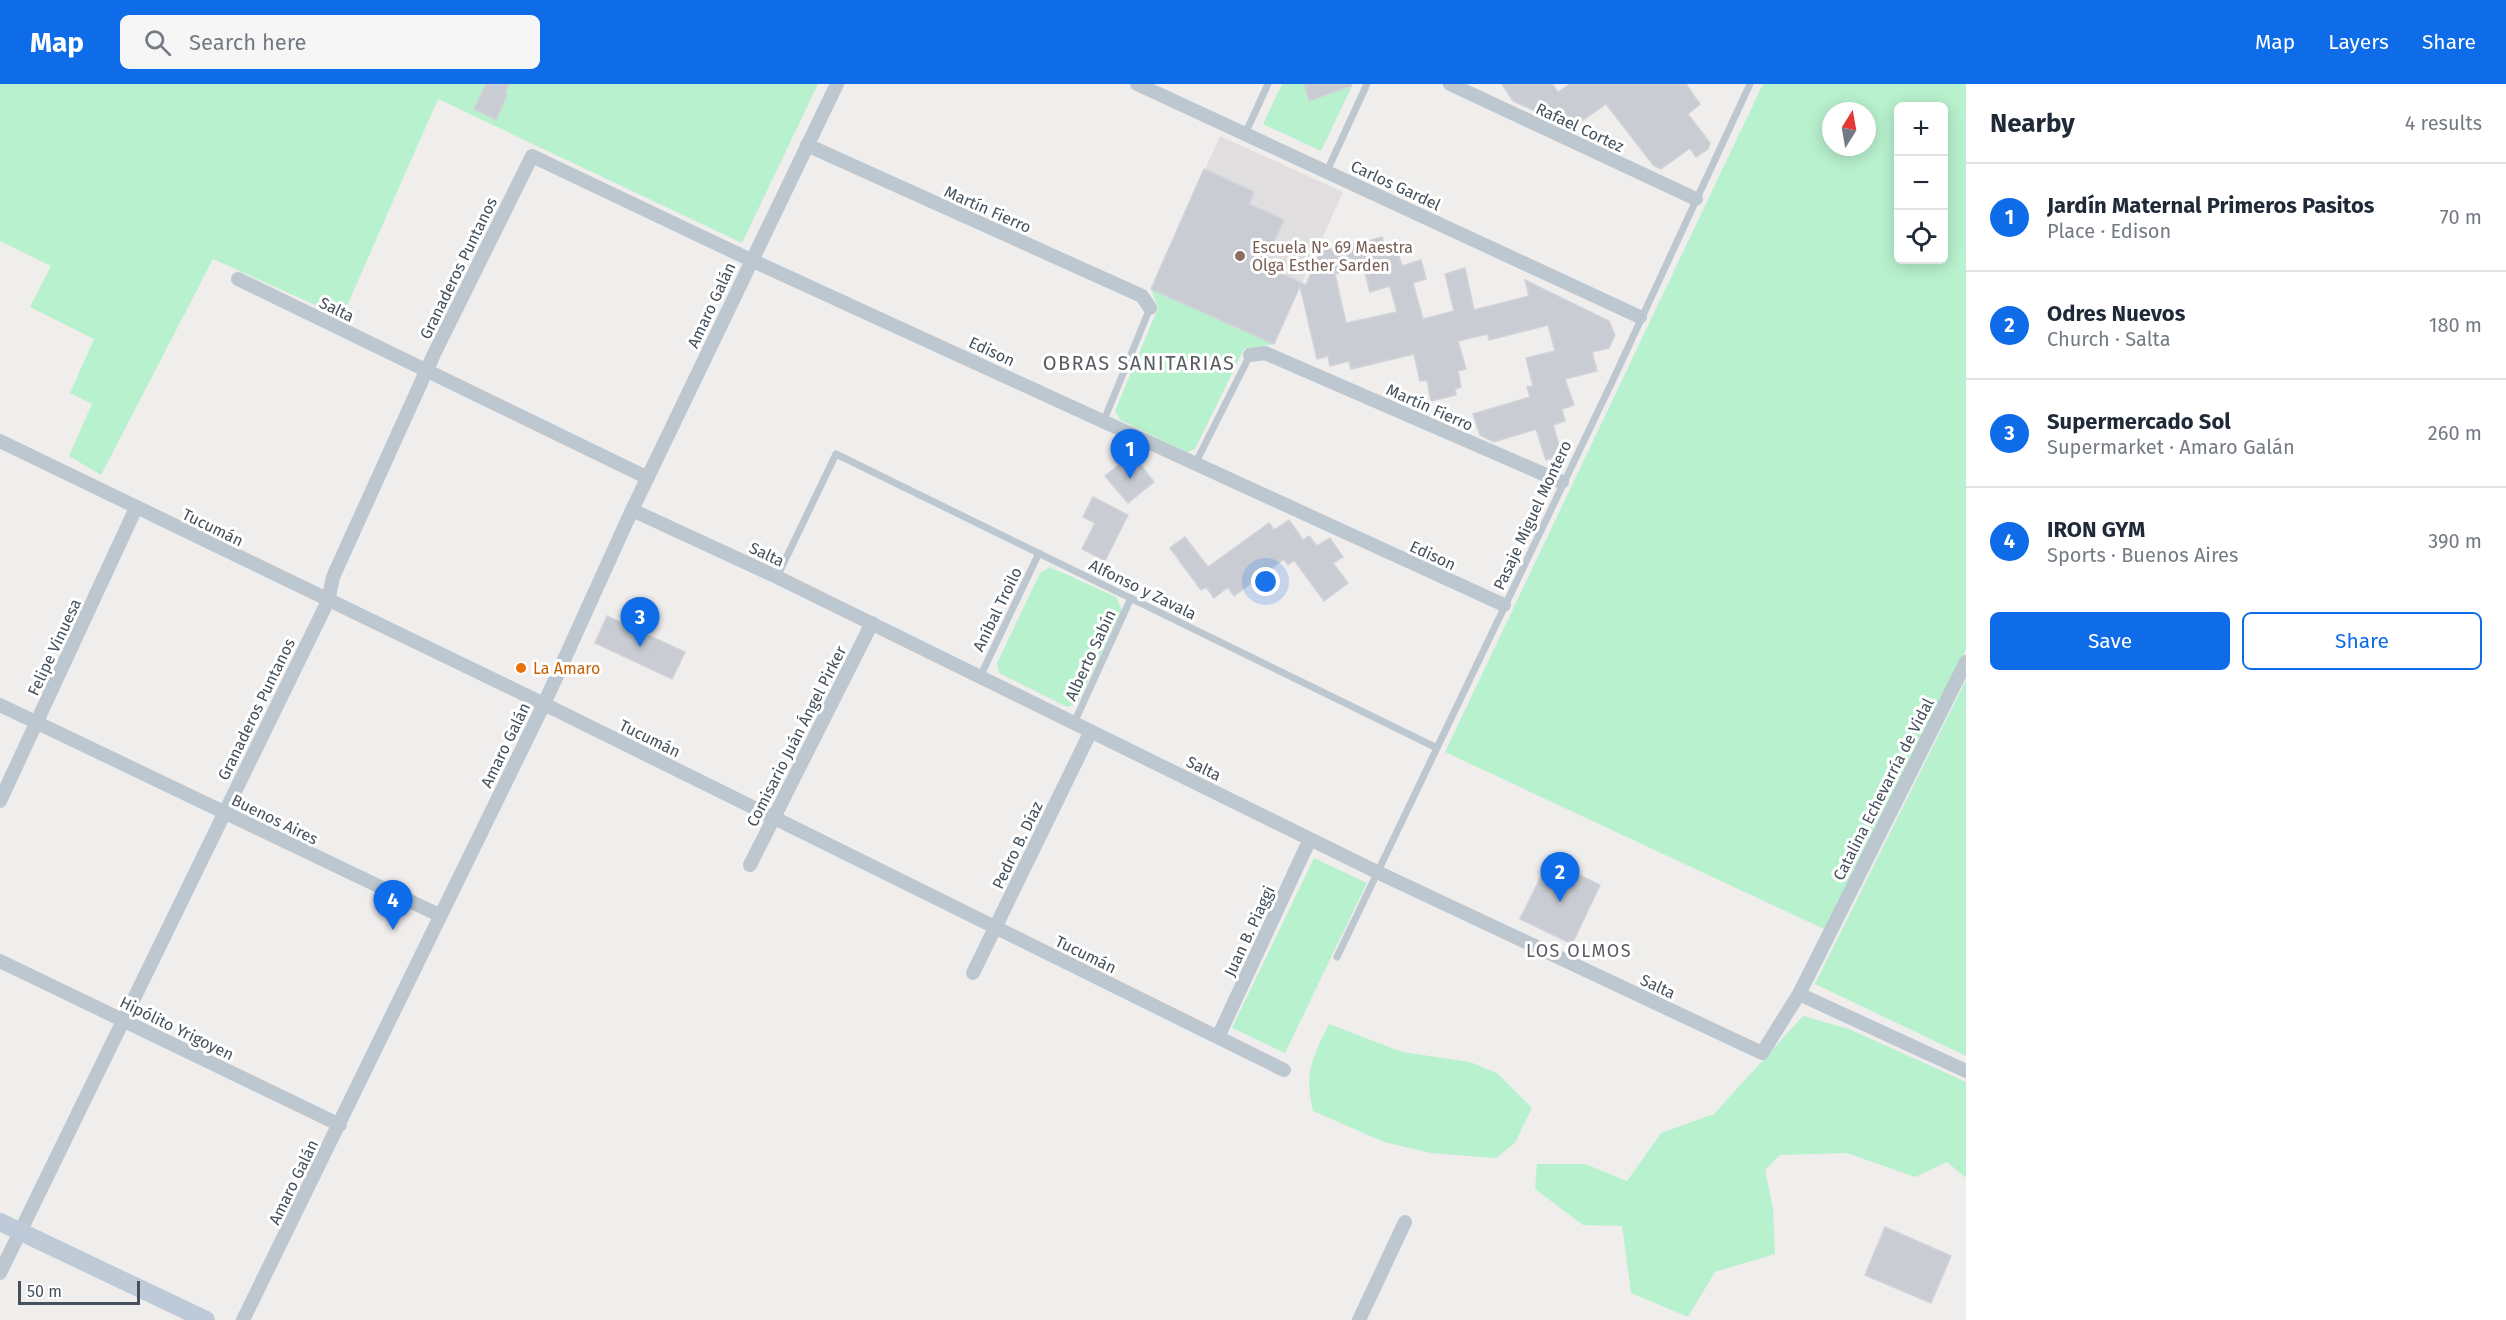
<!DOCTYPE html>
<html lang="en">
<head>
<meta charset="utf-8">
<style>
  body { margin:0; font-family:"Fira Sans",sans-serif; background:#f6f6f7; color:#1f2937 }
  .controls { position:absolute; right:18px; top:18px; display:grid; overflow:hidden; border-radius:9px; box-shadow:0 3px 15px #0003 }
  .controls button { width:54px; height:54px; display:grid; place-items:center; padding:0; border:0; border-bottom:2px solid #e0e1e3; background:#fff; color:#1f2937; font:30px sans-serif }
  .compass { position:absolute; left:1822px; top:18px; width:54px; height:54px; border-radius:50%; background:#fff; box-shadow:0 3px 15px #0003; rotate:11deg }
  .scale { position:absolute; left:18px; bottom:15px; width:122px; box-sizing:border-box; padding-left:6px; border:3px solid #44505b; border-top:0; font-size:16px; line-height:21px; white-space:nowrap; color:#44505b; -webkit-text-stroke:4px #fff; paint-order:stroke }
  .you { position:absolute; left:1266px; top:498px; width:21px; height:21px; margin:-15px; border:4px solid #fff; border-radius:50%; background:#1a73e8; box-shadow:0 0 0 9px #1a73e833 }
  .badge { display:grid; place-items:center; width:39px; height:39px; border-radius:50%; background:#0f6ce8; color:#fff; font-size:20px; font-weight:700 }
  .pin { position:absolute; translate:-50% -50px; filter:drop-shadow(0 2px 3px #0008) }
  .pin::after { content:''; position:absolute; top:32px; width:21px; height:18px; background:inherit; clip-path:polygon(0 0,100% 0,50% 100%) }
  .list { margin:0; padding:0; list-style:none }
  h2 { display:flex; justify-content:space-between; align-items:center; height:78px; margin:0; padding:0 24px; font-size:26px }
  h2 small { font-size:20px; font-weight:400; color:#747a83 }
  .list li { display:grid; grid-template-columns:39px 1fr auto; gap:18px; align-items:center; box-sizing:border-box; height:108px; padding:0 24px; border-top:2px solid #e0e1e3 }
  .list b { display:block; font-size:22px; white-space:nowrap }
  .list p { margin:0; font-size:20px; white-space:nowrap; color:#747a83 }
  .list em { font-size:20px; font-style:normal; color:#747a83 }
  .actions { display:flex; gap:12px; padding:18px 24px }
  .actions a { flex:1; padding:14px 0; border:2px solid #0f6ce8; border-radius:9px; text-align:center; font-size:21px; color:#0f6ce8 }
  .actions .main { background:#0f6ce8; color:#fff }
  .icon { flex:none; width:33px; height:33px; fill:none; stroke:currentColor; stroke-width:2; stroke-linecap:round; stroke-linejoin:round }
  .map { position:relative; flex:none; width:1966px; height:1236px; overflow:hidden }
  header { display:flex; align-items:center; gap:36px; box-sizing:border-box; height:84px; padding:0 30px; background:#0f6ce8; color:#fff }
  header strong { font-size:28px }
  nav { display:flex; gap:33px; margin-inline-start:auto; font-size:21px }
  .search { width:420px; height:54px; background:#f6f6f7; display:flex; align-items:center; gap:15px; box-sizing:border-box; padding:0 21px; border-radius:9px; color:#747a83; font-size:22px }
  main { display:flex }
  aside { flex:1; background:#fff }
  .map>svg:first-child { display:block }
  .education { fill:#e1dedf }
  .green { fill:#b8f1ce; fill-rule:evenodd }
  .building { fill:#c9ccd2; stroke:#d1d3d9; stroke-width:1.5; fill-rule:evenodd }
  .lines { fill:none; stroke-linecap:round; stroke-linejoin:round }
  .lane { stroke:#bcc7d0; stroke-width:7 }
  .street { stroke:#bcc7d0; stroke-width:14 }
  .secondary { stroke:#becad8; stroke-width:18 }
  .education-dot { fill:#8d6e63; stroke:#fff; stroke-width:2 }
  .food-dot { fill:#e8710a; stroke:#fff; stroke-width:2 }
  .labels { text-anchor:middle; stroke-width:6; stroke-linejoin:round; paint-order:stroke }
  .street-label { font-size:16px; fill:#44505b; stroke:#fff }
  .education-label { font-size:16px; fill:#785e54; stroke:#fff; text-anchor:start }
  .food-label { font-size:16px; fill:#c56008; stroke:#fff; text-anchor:start }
  .neighbourhood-label { font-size:18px; letter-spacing:1.5px; fill:#595d62; stroke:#fff }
  .quarter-label { font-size:20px; letter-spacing:1.5px; fill:#595d62; stroke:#fff }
</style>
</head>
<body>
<header>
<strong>Map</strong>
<div class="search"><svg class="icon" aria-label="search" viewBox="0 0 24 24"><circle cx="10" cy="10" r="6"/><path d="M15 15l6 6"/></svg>Search here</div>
<nav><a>Map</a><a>Layers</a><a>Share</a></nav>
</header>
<main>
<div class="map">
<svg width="1966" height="1236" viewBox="0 0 1966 1236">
  <rect width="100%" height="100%" fill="#f0eded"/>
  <path class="education" d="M1220 52 1343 108 1274 260 1151 205Z"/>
  <path class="green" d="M0 0H818L742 159 438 15 342 233 213 175 101 391 69 372 92 320 70 309 94 255 30 223 51 182 0 157Z
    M1282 0H1353L1321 67 1263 40Z
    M1763 0H1966V566L1826 846 1445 668ZM1898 22H1944V176H1898ZM1831 27H1867V63H1831Z
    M1151 205 1274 260 1244 265 1195 365 1187 368 1120 336 1115 327 1158 224Z
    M1050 483 1116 513 1122 526 1078 619 1067 623 999 589 997 579 1040 489Z
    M1966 596V972L1815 900Z
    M1314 774 1367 799 1285 969 1232 944Z
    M1803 932 1849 945 1966 998V1094L1947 1078 1915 1093 1847 1069 1780 1071 1765 1086 1773 1124 1775 1170 1715 1188 1688 1233 1631 1209 1622 1142 1583 1141 1535 1105 1537 1080H1585L1627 1097 1661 1049 1714 1030Z
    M1329 940 1402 968 1470 978 1497 989 1532 1024 1515 1059 1496 1074 1431 1069 1384 1058 1313 1027C1304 989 1312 974 1329 940Z"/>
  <path class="building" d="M486 0H509L505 10 507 11 496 36 474 25Z
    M1304 0H1351V2L1309 17Z
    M1502 0H1552L1558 8 1570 0H1686L1700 20 1688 30 1710 59 1708 65 1696 73 1690 64 1661 85 1654 82 1606 20 1572 44 1513 17Z
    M1204 85 1254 108 1249 120 1284 136 1263 181 1306 201 1322 162 1334 166 1382 153 1386 168 1397 165 1402 182 1421 176 1426 195 1413 199 1423 235 1454 227 1445 190 1465 184 1474 226 1529 212 1525 196 1609 237 1615 251 1609 264 1592 268 1597 287 1565 295 1574 321 1562 325 1565 337 1553 341 1562 371 1546 376 1536 345 1494 358 1480 351 1473 330 1530 313 1527 303 1533 302 1526 274 1555 267 1548 241 1489 256 1488 250 1458 257 1466 285 1458 287 1461 303 1455 305 1456 311 1431 317 1427 296 1420 297 1414 270 1351 285 1349 277 1330 282 1328 272 1317 275 1300 202 1274 260 1151 205ZM1363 182 1370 208 1390 202 1397 228 1346 239 1335 190Z
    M1132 370 1154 398 1128 419 1105 392Z
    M1093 413 1128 431 1105 477 1082 465 1095 439 1083 433Z
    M1289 436 1303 456 1309 452 1317 462 1330 454 1343 473 1333 479 1348 499 1324 517 1294 476 1288 481 1284 475 1234 512 1228 503 1214 514 1206 503 1201 506 1170 464 1185 453 1208 483 1269 439 1274 446Z
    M607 532 685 568 672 595 595 559Z
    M1549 776 1600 801 1572 860 1520 835Z
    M1885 1143 1951 1172 1931 1219 1865 1191Z"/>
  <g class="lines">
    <path class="lane" d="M1245 50 1268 0
      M1327 87 1367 0
      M1104 336 1150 224
      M1195 380 1250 271
      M777 493 836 370 1437 664
      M980 593 1039 469
      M1074 639 1131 514
      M1337 873 1612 298 1750 0"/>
    <path class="street" d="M1137 0 1640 233
      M1450 0 1696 115
      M807 61 1142 212 1150 224
      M238 195 648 394
      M1250 271 1265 269 1562 398
      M0 357 544 620 1284 986
      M632 426 777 493 1377 788 1762 969 1799 910 1966 578
      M0 621 439 831
      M0 717 136 424
      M750 781 872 539
      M0 877 340 1041
      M973 889 1091 647
      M1799 910 1966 987
      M1218 953 1310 755
      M0 1189 328 517 333 493 434 270 532 72 751 176 1504 521
      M243 1236 544 620 632 426 837 0
      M1359 1236 1405 1138"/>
    <path class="secondary" d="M0 1138 206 1236"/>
  </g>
  <circle class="education-dot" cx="1240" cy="172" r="6"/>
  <circle class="food-dot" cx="521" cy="584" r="6"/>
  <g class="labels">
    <g class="street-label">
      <text transform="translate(1580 43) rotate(25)" y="6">Rafael Cortez</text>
      <text transform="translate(1396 101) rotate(25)" y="6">Carlos Gardel</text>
      <text transform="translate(988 125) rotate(24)" y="6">Martín Fierro</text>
      <text transform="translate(458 184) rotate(-64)" y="6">Granaderos Puntanos</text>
      <text transform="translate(711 221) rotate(-65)" y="6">Amaro Galán</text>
      <text transform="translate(337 225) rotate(26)" y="6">Salta</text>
      <text transform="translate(992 267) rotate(25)" y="6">Edison</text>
      <text transform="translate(1430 323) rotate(24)" y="6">Martín Fierro</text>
      <text transform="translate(1532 431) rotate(-65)" y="6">Pasaje Miguel Montero</text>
      <text transform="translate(213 443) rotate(26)" y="6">Tucumán</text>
      <text transform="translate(767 470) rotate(25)" y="6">Salta</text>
      <text transform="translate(1433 471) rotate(25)" y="6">Edison</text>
      <text transform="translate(1143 505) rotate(26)" y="6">Alfonso y Zavala</text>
      <text transform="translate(997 525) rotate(-64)" y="6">Aníbal Troilo</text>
      <text transform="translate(54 563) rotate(-65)" y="6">Felipe Vinuesa</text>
      <text transform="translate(1090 571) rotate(-65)" y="6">Alberto Sabín</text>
      <text transform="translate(256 625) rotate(-64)" y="6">Granaderos Puntanos</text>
      <text transform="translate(796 652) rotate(-63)" y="6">Comisario Juán Ángel Pirker</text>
      <text transform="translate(650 654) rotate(26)" y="6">Tucumán</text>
      <text transform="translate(505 661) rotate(-64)" y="6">Amaro Galán</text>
      <text transform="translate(1204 684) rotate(26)" y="6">Salta</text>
      <text transform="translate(1883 705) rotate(-63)" y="6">Catalina Echevarría de Vidal</text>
      <text transform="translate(275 735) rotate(26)" y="6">Buenos Aires</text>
      <text transform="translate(1017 761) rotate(-64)" y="6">Pedro B. Díaz</text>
      <text transform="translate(1249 847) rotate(-65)" y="6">Juan B. Piaggi</text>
      <text transform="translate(1086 870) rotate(26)" y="6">Tucumán</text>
      <text transform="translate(1658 902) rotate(25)" y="6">Salta</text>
      <text transform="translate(177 944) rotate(26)" y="6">Hipólito Yrigoyen</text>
      <text transform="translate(293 1098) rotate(-64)" y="6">Amaro Galán</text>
    </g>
    <g class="education-label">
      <text x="1252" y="169">Escuela N° 69 Maestra<tspan x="1252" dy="18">Olga Esther Sarden</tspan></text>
    </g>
    <g class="food-label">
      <text x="533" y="590">La Amaro</text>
    </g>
    <g class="neighbourhood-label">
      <text x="1579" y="873">LOS OLMOS</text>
    </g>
    <g class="quarter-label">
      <text x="1139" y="286">OBRAS SANITARIAS</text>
    </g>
  </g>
</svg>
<div class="controls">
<button>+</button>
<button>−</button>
<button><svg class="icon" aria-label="locate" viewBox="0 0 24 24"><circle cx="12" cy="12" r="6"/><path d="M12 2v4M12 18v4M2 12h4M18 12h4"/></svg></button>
</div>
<svg class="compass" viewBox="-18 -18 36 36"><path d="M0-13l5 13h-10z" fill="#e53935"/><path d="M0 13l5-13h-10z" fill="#747a83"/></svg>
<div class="scale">50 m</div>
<div class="you"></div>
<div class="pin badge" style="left:1130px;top:395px">1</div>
<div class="pin badge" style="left:1560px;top:818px">2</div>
<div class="pin badge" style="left:640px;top:563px">3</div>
<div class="pin badge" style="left:393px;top:846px">4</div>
</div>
<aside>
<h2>Nearby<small>4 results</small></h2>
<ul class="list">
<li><span class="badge">1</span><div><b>Jardín Maternal Primeros Pasitos</b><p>Place · Edison</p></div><em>70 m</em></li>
<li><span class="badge">2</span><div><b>Odres Nuevos</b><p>Church · Salta</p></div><em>180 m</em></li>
<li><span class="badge">3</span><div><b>Supermercado Sol</b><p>Supermarket · Amaro Galán</p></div><em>260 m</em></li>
<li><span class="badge">4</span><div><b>IRON GYM</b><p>Sports · Buenos Aires</p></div><em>390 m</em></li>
</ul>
<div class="actions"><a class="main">Save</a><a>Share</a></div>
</aside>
</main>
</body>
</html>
